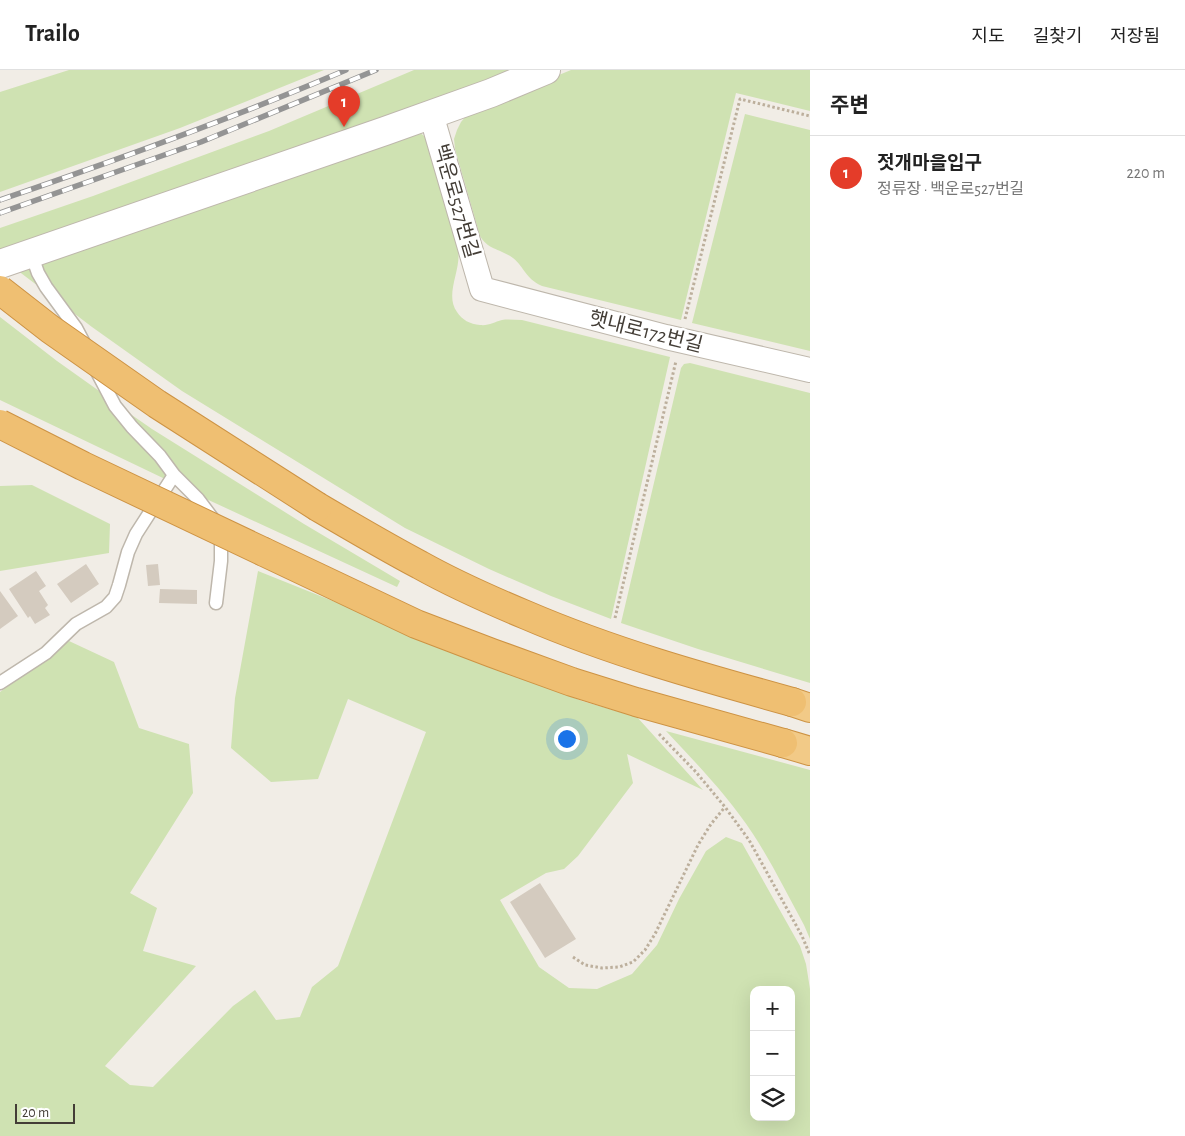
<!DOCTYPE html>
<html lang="ko">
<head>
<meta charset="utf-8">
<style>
  body { margin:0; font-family:"Alegreya Sans","Noto Sans KR",sans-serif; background:#f6f6f6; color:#222 }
  .controls { position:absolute; right:15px; bottom:15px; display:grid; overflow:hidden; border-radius:10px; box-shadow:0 5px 20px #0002 }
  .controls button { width:45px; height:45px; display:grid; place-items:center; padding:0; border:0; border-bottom:1px solid #e0e0e0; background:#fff; color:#222; font:25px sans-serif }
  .scale { position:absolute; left:15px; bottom:12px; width:60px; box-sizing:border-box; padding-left:5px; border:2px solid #433d36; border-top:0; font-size:14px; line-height:18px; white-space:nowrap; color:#433d36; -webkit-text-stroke:4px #fff; paint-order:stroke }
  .you { position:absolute; left:566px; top:668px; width:18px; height:18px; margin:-12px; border:4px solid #fff; border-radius:50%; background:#1a73e8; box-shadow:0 0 0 8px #1a73e833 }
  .badge { display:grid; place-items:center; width:32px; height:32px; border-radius:50%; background:#e43c29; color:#fff; font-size:16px; font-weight:700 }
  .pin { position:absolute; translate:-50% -41px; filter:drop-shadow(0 1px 2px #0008) }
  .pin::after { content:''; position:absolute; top:26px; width:18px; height:15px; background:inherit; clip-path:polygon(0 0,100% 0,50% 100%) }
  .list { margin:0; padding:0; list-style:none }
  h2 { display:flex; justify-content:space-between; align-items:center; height:65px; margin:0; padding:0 20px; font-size:21px }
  h2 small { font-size:16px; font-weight:400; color:#767676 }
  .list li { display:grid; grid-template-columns:32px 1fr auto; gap:15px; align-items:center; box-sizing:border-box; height:75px; padding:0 20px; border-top:1px solid #e0e0e0 }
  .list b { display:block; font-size:19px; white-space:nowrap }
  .list p { margin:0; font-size:16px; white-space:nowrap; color:#767676 }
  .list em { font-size:16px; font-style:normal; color:#767676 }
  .icon { flex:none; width:28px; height:28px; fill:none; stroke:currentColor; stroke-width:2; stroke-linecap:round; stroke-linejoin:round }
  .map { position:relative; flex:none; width:810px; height:1066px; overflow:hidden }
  header { display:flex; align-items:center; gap:30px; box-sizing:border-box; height:70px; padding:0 25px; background:#fff; border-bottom:1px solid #e0e0e0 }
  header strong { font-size:24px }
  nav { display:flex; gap:28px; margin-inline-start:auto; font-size:18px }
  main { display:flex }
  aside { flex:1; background:#fff }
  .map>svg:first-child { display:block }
  .green { fill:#cfe2b2; fill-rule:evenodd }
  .building { fill:#d4cbbf }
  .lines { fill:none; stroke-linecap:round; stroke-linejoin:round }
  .service-casing { stroke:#beb7ac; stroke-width:15 }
  .minor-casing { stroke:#beb7ac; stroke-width:26 }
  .tertiary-casing { stroke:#beb7ac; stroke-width:30 }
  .trunk-casing { stroke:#cd9344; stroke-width:30 }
  .motorway-casing { stroke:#cd9344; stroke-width:30 }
  .path { stroke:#bcaf9c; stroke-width:3; stroke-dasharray:2.5 2.5; stroke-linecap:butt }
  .service { stroke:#fff; stroke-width:12 }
  .minor { stroke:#fff; stroke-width:24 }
  .tertiary { stroke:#fff; stroke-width:28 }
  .trunk { stroke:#f2ca87; stroke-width:28 }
  .motorway { stroke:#efbf72; stroke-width:28 }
  .rail-casing { stroke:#949494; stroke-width:5.5 }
  .rail { stroke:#fff; stroke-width:4; stroke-dasharray:11; stroke-linecap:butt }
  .motorway-bridge-casing { stroke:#cd9344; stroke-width:30; stroke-linecap:butt }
  .motorway-bridge { stroke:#efbf72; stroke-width:28 }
  .labels { text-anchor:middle; stroke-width:5; stroke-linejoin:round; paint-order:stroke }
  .street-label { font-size:20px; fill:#433d36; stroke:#fff }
</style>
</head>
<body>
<header>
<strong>Trailo</strong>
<nav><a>지도</a><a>길찾기</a><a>저장됨</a></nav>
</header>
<main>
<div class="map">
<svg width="810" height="1066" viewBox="0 0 810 1066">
  <rect width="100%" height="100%" fill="#f1ede6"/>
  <path class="green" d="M69 0H324L180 58 0 122V22Z
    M414 0H522L0 186V158L93 126 269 61Z
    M571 0H810V41L736 23 681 250 542 216C525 208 525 198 513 188 501 179 488 180 480 166L455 79 454 69 457 60 461 52 467 45 491 33Z
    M745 44 810 60V281L692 253Z
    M417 61 423 65 427 70 458 178C462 200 444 224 457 242 462 250 470 254 480 255 489 256 494 252 502 250 508 249 515 250 522 250L670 287 611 549 551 526 489 499 405 458 182 321 92 257 13 197Z
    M0 247 57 291 102 323 167 405 165 409 0 330Z
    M690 293 810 323V613L698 579 621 553 681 298 684 294Z
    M126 341 152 359 304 454 400 511 397 517 202 427 134 353Z
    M32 415 110 454 109 483 0 501V416Z
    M258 501 582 631 637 647 703 720 627 684 633 713 578 786 564 799 546 803 500 830 539 897 569 918 597 919 632 904 657 875 679 829 706 781 726 767 742 773 800 876 806 894 810 919V1066H0V622L69 571 114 592 139 658 189 674 193 723 130 823 157 838 143 881 196 896 105 996 130 1015 153 1017 233 936 255 920 276 950 300 947 312 917 338 896 426 662 348 629 318 709 271 712 231 678 235 628ZM754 920H791V1047H754Z
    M666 661 810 700V869L804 855C787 824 772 793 753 764 728 726 697 694 666 661Z"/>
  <path class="building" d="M86 494 99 514 71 533 57 514Z
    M158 494 160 515 148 516 146 495Z
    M36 501 46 516 39 521 48 535 45 538 50 545 35 554 30 546 28 548 9 519Z
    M160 519 197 520V534L159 533Z
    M0 521 18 546 0 559Z
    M540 813 576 869 545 888 510 832Z"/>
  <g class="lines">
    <defs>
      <path id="service" d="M31 183 38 203 46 217 76 258 85 275
        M95 298 115 336 132 357 160 386 174 405 198 429 213 449 221 472V491L216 533
        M0 613 46 583 76 554 106 537 115 527 119 515 128 482 136 464 174 405"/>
      <path id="minor" d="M431 44 482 219 666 267 810 300"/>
      <path id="tertiary" d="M0 194 385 61 491 23 546 0"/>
      <path id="trunk" d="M792 632 810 638
        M783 673 810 681"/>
      <path id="motorway" d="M318 437C352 457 386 477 420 495 454 514 490 530 526 545 612 582 702 607 792 632
        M264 482 416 554 492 583 572 612 636 632 783 673"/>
    </defs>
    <use href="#service" class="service-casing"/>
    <use href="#minor" class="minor-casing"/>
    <use href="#tertiary" class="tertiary-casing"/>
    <use href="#trunk" class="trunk-casing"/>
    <use href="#motorway" class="motorway-casing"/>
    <path class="path" d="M685 249 740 29 810 46
      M615 548 676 291
      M659 664 696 702 725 737 749 770 802 866 810 885
      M573 887 585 895 602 898 619 897 633 892 645 880 655 864 698 775 711 754 725 737"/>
    <use href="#service" class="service"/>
    <use href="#minor" class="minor"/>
    <use href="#tertiary" class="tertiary"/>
    <use href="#trunk" class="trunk"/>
    <use href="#motorway" class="motorway"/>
    <defs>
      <path id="rail" d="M0 130C117 90 233 48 346 0
        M0 143 201 72 376 0"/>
    </defs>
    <use href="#rail" class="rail-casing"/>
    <use href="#rail" class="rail"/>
    <defs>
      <path id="motorway-bridge" d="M0 220 50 259 157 334 318 437
        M0 354 83 396 264 482"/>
    </defs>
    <use href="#motorway-bridge" class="motorway-bridge-casing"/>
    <use href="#motorway-bridge" class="motorway-bridge"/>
  </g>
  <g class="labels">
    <g class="street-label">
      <text transform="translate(457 131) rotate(74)" y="7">백운로527번길</text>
      <text transform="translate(646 261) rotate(14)" y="7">햇내로172번길</text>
    </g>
  </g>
</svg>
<div class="controls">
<button>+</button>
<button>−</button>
<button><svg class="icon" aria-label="layers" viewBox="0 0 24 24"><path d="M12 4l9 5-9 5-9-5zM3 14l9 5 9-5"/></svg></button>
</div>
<div class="scale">20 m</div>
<div class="you"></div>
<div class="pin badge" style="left:344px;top:57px">1</div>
</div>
<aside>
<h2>주변<small></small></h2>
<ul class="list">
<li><span class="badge">1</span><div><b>젓개마을입구</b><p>정류장 · 백운로527번길</p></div><em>220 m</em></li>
</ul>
</aside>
</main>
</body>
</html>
